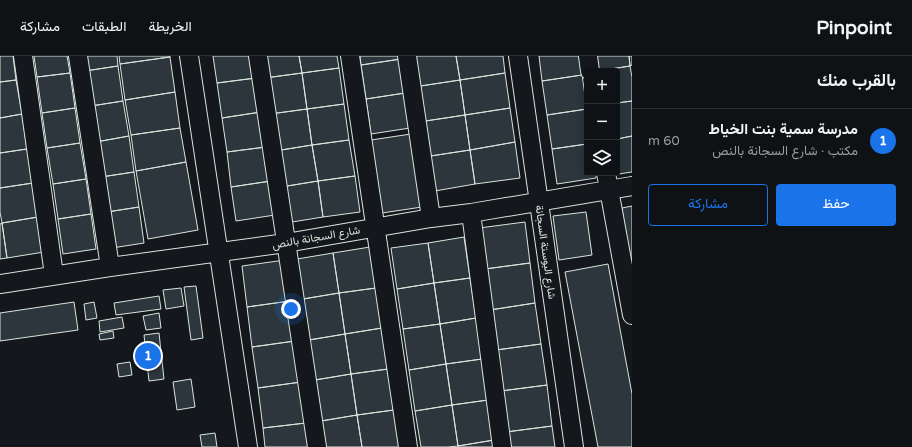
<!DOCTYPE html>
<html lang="ar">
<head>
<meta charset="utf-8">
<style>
  body { margin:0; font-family:"Varela Round",Vazirmatn,sans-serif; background:#181b1e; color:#f1f3f6; direction:rtl }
  .controls { position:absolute; right:12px; top:12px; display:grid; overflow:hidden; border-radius:4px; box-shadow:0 2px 10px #0003 }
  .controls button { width:36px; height:36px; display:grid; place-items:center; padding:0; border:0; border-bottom:1px solid #2f3234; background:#0f1215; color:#f1f3f6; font:20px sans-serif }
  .you { position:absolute; left:291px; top:253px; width:14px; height:14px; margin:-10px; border:3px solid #fff; border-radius:50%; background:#1a73e8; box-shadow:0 0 0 6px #1a73e833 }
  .badge { display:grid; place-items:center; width:26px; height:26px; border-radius:50%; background:#1a73e8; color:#fff; font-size:13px; font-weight:700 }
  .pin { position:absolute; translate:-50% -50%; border:2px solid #fff; box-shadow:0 1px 4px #0006 }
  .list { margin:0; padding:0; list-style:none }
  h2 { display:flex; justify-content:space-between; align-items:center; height:52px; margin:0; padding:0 16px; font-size:17px }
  h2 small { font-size:13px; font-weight:400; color:#9b9ea0 }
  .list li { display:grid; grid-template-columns:26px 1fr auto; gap:12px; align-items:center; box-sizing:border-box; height:64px; padding:0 16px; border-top:1px solid #2f3234 }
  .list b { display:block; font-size:15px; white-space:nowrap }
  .list p { margin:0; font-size:13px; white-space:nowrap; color:#9b9ea0 }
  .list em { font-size:13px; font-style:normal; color:#9b9ea0 }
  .actions { display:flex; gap:8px; padding:12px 16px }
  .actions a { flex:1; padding:9px 0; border:1px solid #1a73e8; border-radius:4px; text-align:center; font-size:14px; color:#1a73e8 }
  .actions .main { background:#1a73e8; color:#fff }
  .icon { flex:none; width:22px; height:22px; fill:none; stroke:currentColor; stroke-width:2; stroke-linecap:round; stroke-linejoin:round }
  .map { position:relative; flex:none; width:632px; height:391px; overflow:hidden; direction:ltr }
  header { display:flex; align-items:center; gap:24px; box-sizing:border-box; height:56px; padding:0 20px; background:#0f1215; border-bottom:1px solid #2f3234 }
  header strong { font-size:19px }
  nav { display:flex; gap:22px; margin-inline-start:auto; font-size:14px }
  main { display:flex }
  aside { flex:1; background:#0f1215 }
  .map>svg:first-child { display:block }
  .building { fill:#2c363c; stroke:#d8e6dc }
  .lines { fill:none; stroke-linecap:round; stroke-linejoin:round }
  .minor-casing { stroke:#d8e6dc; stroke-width:20 }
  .minor { stroke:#14181c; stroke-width:18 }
  .labels { text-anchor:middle; stroke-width:3; stroke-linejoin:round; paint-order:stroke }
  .street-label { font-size:11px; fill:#d8e6dc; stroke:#14181c }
</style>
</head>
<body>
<header>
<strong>Pinpoint</strong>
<nav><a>الخريطة</a><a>الطبقات</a><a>مشاركة</a></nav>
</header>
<main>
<aside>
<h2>بالقرب منك<small></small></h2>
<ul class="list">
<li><span class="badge">1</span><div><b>مدرسة سمية بنت الخياط</b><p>مكتب · شارع السجانة بالنص</p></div><em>60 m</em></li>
</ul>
<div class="actions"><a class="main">حفظ</a><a>مشاركة</a></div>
</aside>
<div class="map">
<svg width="632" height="391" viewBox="0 0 632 391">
  <rect width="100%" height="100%" fill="#14181c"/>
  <path class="building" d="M0 0H13L16 24 0 26Z
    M34 0H67L70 17 37 21Z
    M83 0H117L118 10 85 15Z
    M119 0H170V1L120 8Z
    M213 0H253L256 22 217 27Z
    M262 0H299L302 17 265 22Z
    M299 0H337L339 12 302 17Z
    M360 0H400L401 3 361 9Z
    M410 0H456L460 24 414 31Z
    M456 0H503L505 17 460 24Z
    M539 0H579L582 19 542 25Z
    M592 0H629L630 10 598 15Z
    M629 0H632V9L630 10Z
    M170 1 175 36 125 44 120 8Z
    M401 3 405 37 366 43 361 9Z
    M118 10 123 45 91 50 85 15Z
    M630 10 632 21V45L617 47V15H598Z
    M339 12 344 48 307 53 302 17Z
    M70 17 75 52 42 57 37 21Z
    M302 17 307 53 270 58 265 22Z
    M505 17 510 52 465 59 460 24Z
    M582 19 587 53 547 59 542 25Z
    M256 22 261 56 222 62 217 27Z
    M16 24 22 58 0 62V26Z
    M460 24 465 59 419 66 414 31Z
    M175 36 180 72 131 79 125 44Z
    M405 37 410 72 371 78 366 43Z
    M123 45 129 80 96 86 91 50Z
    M632 45V80L617 83V47Z
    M344 48 349 84 312 89 307 53Z
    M75 52 80 87 47 92 42 57Z
    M510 52 515 86 470 94 465 59Z
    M307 53 312 89 275 95 270 58Z
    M587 53V88L552 93 547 59Z
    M261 56 266 91 227 96 222 62Z
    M22 58 27 93 0 97V62Z
    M465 59 470 94 424 101 419 66Z
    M180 72 186 106 136 115 131 79Z
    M411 78 422 151 382 157 371 84Z
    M129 80 134 116 101 121 96 86Z
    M632 80V116L612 119 611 117H617V83Z
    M349 84 355 120 318 125 312 89Z
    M515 86 520 122 475 128 470 94Z
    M80 87 86 123 53 128 47 92Z
    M587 88V117H596V122L557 128 552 93Z
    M312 89 318 125 281 131 275 95Z
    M266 91 271 125 231 131 227 96Z
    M27 93 33 127 0 132V97Z
    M470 94 475 128 429 136 424 101Z
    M186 106 198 174 148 183 136 115Z
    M134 116 139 151 107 156 101 121Z
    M355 120 360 156 323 161 318 125Z
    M86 123 91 158 58 163 53 128Z
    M271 125 275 159 236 165 231 131Z
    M318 125 323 161 286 167 281 131Z
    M33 127 38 161 2 167 0 156V132Z
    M632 150V202H629L622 152Z
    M139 151 144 187 112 192 107 156Z
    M586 156 592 199 559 204 553 160Z
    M91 158 96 193 63 198 58 163Z
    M38 161 44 196 7 202 2 167Z
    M525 166 530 207 485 213 479 172Z
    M2 167 7 202 0 203V168Z
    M464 181 470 222 434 227 428 187Z
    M428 187 434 227 397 233 391 192Z
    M370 191 376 232 339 237 333 197Z
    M333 197 339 237 303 243 297 203Z
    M285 204 290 245 247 251 242 210Z
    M530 207 535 247 490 254 485 213Z
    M608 208 632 338V391H598L565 216Z
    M470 222 476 262 440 268 434 227Z
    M434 227 440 268 403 273 397 233Z
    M196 230 203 282 191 284 184 231Z
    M181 232 184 250 166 253 163 234Z
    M376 232 382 272 345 278 339 237Z
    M339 237 345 278 309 284 303 243Z
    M159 240 161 253 116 259 114 247Z
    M290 245 295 285 252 291 247 251Z
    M74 246 78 274 0 285V257Z
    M94 246 97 262 86 264 84 248Z
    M535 247 541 288 496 294 490 254Z
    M159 257 161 272 146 274 143 260Z
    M122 261 124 272 100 276 99 265Z
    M476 262 482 303 446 308 440 268Z
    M440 268 446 308 409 314 403 273Z
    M382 272 388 313 351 318 345 278Z
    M113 275 114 282 100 284 99 278Z
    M159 277 164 323 149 325 144 279Z
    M345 278 351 318 315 324 309 284Z
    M295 285 301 326 258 332 252 291Z
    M541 288 547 329 501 335 496 294Z
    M482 303 488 344 452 349 446 308Z
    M130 306 132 319 119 321 117 308Z
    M446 308 452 349 415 355 409 314Z
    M388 313 394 354 357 359 351 318Z
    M351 318 357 359 321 365 315 324Z
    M191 323 195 351 177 354 173 326Z
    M301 326 306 367 263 372 258 332Z
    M547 329 552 370 506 376 501 335Z
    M488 344 494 384 458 390 452 349Z
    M452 349 458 390 448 391H421L415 355Z
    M394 354 399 391H362L357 359Z
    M357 359 362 391H325L321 365Z
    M306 367 309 391H265L263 372Z
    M552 370 555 391H508L506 376Z
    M215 377 217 391H202L200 379Z
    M494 384 495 391H458V390Z"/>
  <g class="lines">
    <defs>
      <path id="minor" d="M23 0 54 219
        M78 0 110 211
        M189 0 248 391
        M258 0 317 391
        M350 0 408 391
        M407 0 431 162
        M518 0 574 391
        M588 0 590 15
        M606 117 632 259
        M471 157 502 391
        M0 228 110 211 286 187 431 162 471 157 632 130"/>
    </defs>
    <use href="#minor" class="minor-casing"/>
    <use href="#minor" class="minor"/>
  </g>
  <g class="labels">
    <g class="street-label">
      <text transform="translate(316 181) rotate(-10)" y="4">شارع السجانة بالنص</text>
      <text transform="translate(546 196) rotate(82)" y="4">شارع البوستة السجانة</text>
    </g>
  </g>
</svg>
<div class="controls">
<button>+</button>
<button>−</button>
<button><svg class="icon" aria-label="layers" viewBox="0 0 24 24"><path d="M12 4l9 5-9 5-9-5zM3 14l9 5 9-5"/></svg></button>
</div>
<div class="you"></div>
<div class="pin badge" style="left:148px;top:300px">1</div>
</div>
</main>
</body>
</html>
